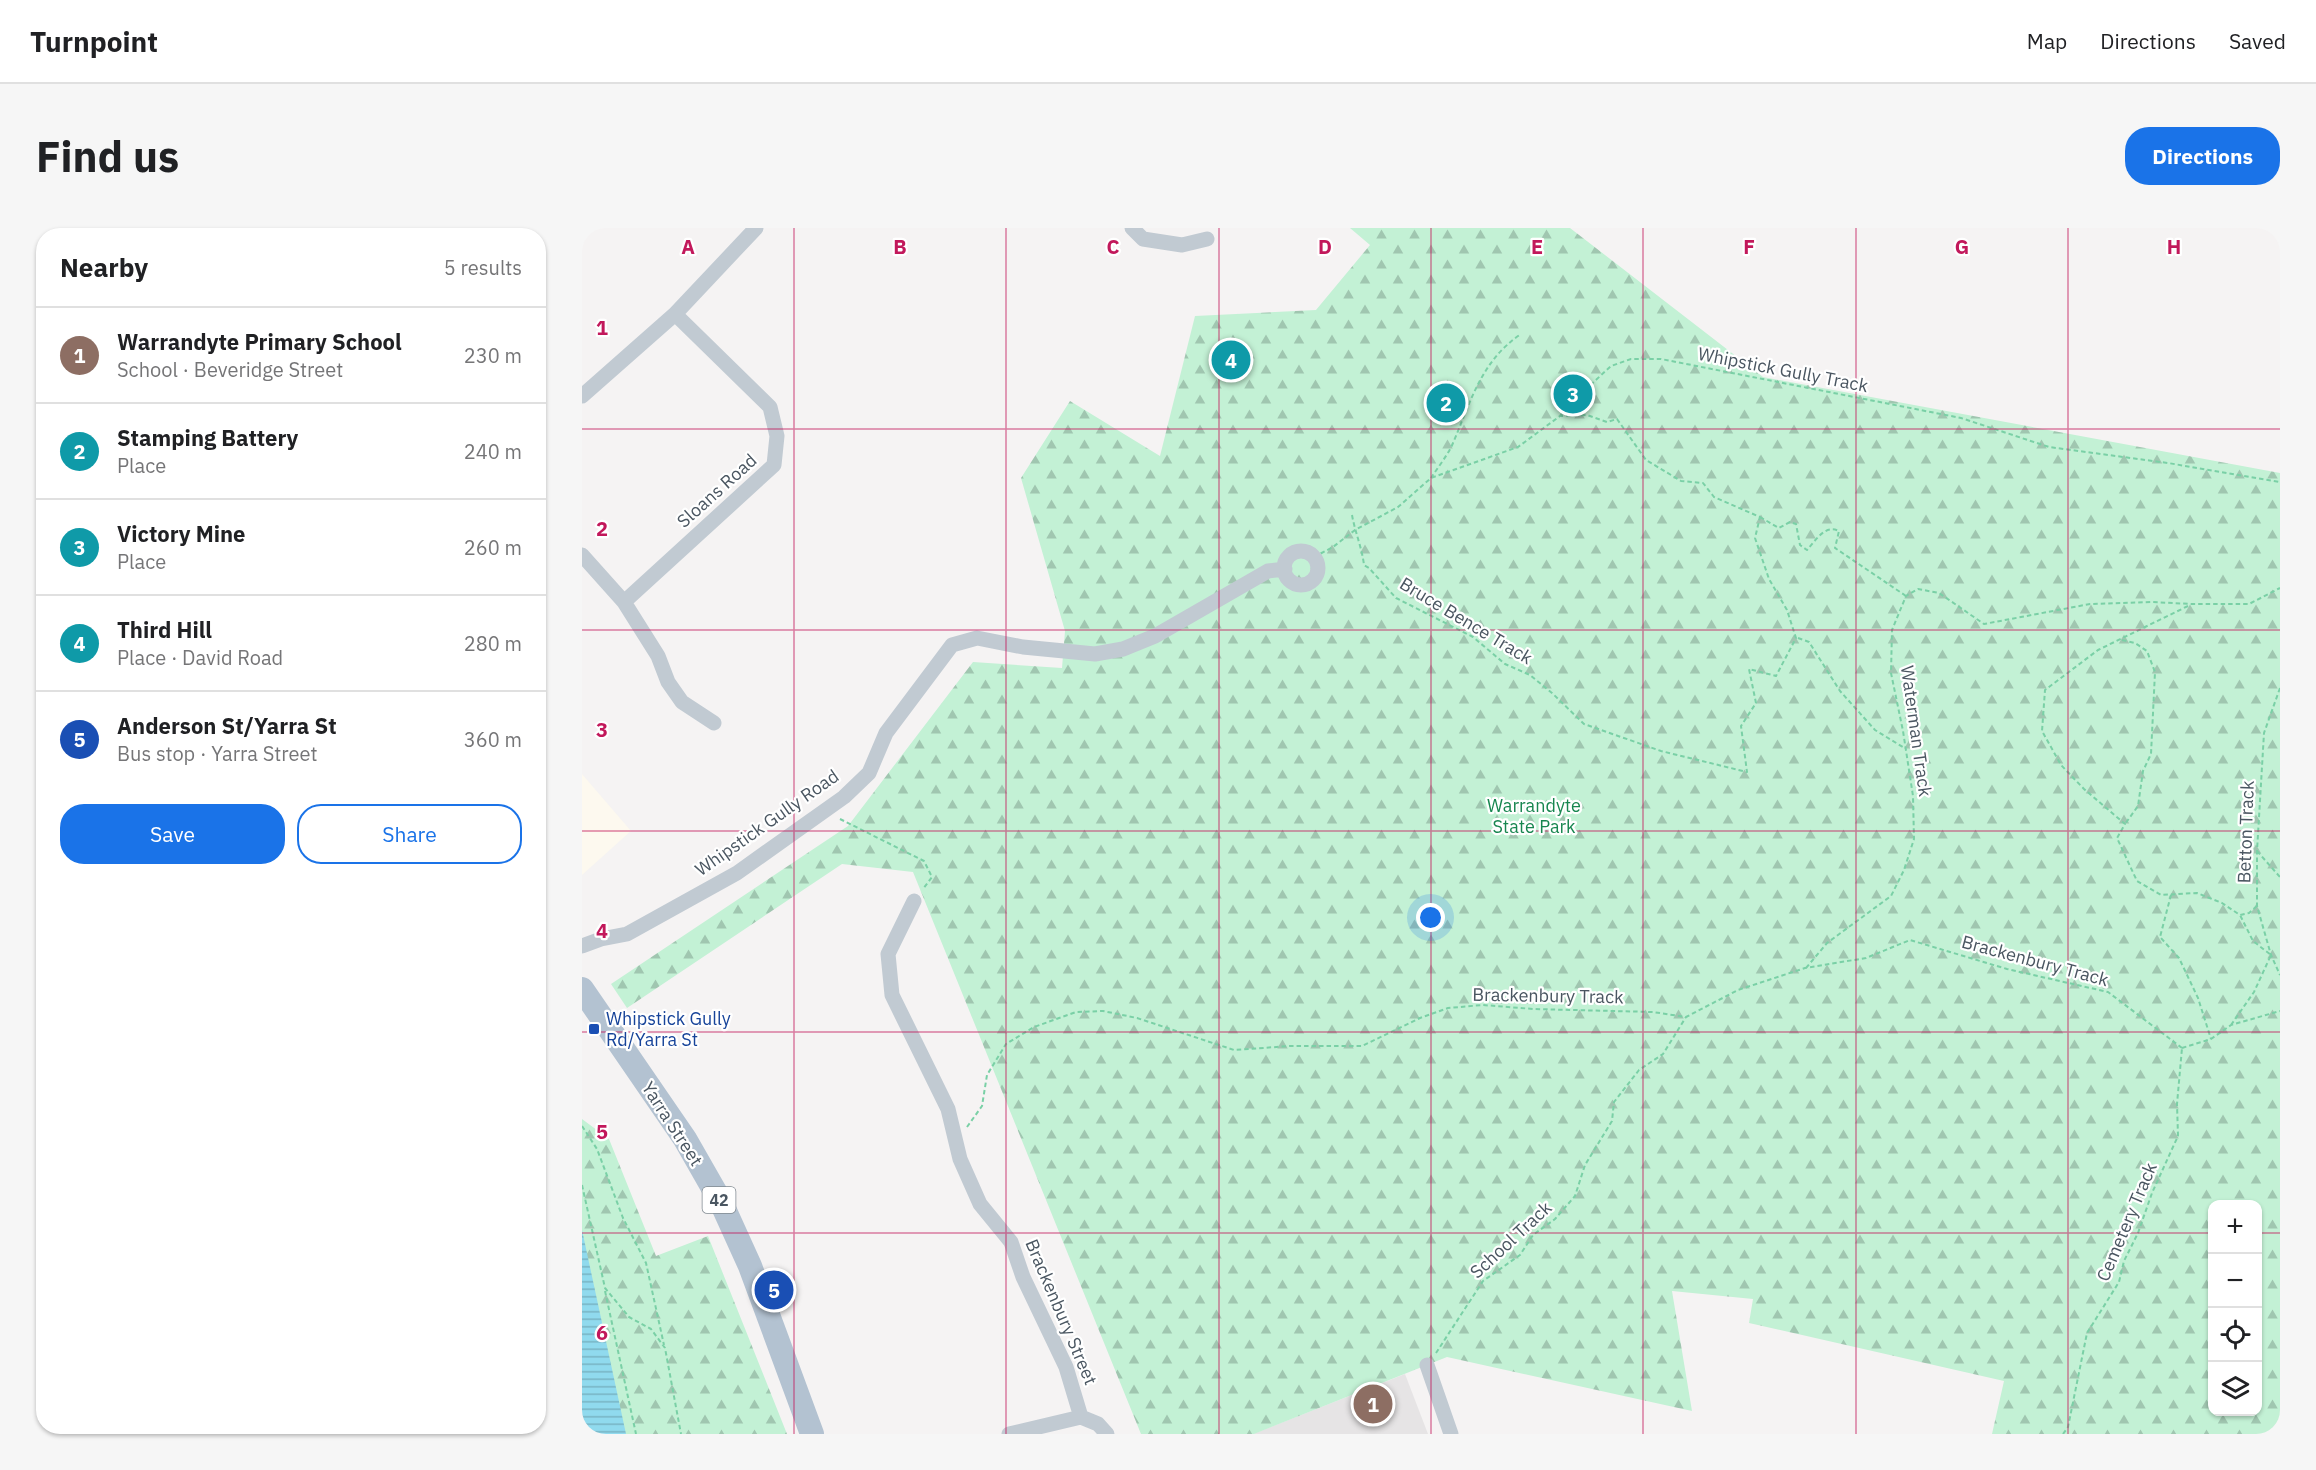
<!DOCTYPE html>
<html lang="en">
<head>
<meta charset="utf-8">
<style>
  body { margin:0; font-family:"IBM Plex Sans",sans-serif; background:#f6f6f6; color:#202124 }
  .controls { position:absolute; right:18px; bottom:18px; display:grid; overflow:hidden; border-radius:12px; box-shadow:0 2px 4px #0004 }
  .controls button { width:54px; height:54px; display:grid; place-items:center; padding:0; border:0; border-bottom:2px solid #e0e0e0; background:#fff; color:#202124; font:30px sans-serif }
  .you { position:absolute; left:849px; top:690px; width:21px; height:21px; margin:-15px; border:4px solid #fff; border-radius:50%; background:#1a73e8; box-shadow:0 0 0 9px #1a73e833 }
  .badge { display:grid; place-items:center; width:39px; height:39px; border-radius:50%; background:#1a73e8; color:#fff; font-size:20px; font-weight:700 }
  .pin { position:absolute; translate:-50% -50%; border:3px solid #fff; box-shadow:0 2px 6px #0006 }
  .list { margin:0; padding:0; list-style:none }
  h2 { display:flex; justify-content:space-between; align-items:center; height:78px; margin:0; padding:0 24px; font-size:26px }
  h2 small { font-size:20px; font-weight:400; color:#757577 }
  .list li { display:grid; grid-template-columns:39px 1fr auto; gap:18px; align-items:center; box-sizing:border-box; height:96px; padding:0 24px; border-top:2px solid #e0e0e0 }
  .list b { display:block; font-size:22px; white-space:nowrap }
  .list p { margin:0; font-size:20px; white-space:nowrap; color:#757577 }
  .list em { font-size:20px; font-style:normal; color:#757577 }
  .actions { display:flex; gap:12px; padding:18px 24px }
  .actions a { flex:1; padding:14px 0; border:2px solid #1a73e8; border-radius:24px; text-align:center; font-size:21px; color:#1a73e8 }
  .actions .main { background:#1a73e8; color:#fff }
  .icon { flex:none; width:33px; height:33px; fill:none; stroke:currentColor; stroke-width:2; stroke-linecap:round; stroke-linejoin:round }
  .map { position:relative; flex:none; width:1698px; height:1206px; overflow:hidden; border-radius:24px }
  header { display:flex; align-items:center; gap:36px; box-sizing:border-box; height:84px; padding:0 30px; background:#fff; border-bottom:2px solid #e0e0e0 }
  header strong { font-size:28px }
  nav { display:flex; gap:33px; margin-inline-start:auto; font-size:21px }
  .intro { display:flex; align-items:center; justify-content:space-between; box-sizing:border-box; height:144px; padding:0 36px }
  h1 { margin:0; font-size:42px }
  .button { padding:15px 27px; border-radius:24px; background:#1a73e8; color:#fff; font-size:21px; font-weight:700 }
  main { display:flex; gap:36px; padding:0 36px }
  aside { flex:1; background:#fff; border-radius:24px; box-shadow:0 2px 4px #0004 }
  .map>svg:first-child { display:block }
  .commercial { fill:#fdf9ef }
  .education { fill:#e6e4e5 }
  .forest { fill:url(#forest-firs); fill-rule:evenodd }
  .water { fill:url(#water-rules) }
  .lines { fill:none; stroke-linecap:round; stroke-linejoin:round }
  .path { stroke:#7ad0a6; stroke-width:2; stroke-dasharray:4.5 3; stroke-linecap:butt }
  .minor { stroke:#c1cad2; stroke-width:15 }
  .primary { stroke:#b3c2d1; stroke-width:24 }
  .grid { fill:none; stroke:#c2185b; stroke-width:1.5; stroke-opacity:0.55 }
  .transit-dot { fill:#1a4fb4; stroke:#fff; stroke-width:2 }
  .labels { text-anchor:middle; stroke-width:4.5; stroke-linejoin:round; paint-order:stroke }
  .shield { fill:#fff; stroke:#808990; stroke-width:1.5 }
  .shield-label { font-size:16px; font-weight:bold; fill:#4a5661 }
  .street-label { font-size:18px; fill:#4a5661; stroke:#fff }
  .park-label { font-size:18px; fill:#17864f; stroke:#fff }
  .transit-label { font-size:18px; fill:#164399; stroke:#fff; text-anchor:start }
  .grid-label { font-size:20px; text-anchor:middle; font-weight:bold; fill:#c2185b; stroke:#fff; stroke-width:4.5; stroke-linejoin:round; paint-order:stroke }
</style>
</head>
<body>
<header>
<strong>Turnpoint</strong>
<nav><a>Map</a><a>Directions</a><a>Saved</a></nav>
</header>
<div class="intro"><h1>Find us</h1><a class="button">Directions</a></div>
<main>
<aside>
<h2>Nearby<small>5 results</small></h2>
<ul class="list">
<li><span class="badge" style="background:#8d6e63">1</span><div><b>Warrandyte Primary School</b><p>School · Beveridge Street</p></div><em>230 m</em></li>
<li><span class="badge" style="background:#0f9aa8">2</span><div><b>Stamping Battery</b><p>Place</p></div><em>240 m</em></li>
<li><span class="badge" style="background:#0f9aa8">3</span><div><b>Victory Mine</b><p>Place</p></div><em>260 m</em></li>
<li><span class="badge" style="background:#0f9aa8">4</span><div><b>Third Hill</b><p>Place · David Road</p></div><em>280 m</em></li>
<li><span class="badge" style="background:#1a4fb4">5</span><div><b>Anderson St/Yarra St</b><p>Bus stop · Yarra Street</p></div><em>360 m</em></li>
</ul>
<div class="actions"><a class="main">Save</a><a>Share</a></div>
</aside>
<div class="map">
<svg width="1698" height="1206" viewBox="0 0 1698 1206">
  <defs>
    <pattern id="forest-firs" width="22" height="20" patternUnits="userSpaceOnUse" patternTransform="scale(1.5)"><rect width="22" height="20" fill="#c3f1d5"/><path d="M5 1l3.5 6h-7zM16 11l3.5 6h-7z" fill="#a0c6b0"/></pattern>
    <pattern id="water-rules" width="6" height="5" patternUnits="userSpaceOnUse" patternTransform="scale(1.5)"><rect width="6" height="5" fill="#90daee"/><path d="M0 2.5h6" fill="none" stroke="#78b4c4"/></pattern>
  </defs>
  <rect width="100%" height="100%" fill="#f5f3f3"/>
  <path class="commercial" d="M0 546 49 603 0 647Z"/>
  <path class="education" d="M823 1146 846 1206H671Z"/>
  <path class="forest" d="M768 0H988L1181 149 1698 245V1206H1410L1422 1153 1167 1095 1171 1071 1090 1063 1110 1183 865 1129 672 1206H559L331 644 260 636 45 780 29 756 266 598 391 434 480 440 483 403 439 250 488 173 578 228 613 88 734 82 788 17ZM1630 976H1676V1184H1630Z
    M0 891 27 911 74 1028 126 1008 205 1206H31L0 1035Z"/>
  <path class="water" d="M0 1002 44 1206H0Z"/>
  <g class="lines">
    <path class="path" d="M849 250C856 239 866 227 871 215 889 173 899 133 939 106
      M770 287C773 304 780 320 782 337L787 340 814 370 891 409 923 436 948 447 970 465 1002 496 1079 523 1165 544 1159 498 1174 475 1167 441 1194 448 1214 410 1205 382 1187 351 1173 310 1178 289 1132 269 1121 255 1099 253 1064 232 1035 191 1025 194 1005 187 978 188
      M1178 289 1197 300 1208 294 1214 296 1218 317 1225 322C1234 312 1243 296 1257 303L1253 320 1324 368
      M732 329 751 319 773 302 816 279 849 250 936 219 978 188 991 173 1029 138 1049 131H1079L1379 190 1467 219 1586 235 1698 254
      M1606 378 1516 422 1463 462 1460 503 1479 537 1502 561 1543 596 1535 610 1555 653 1579 667 1615 665 1640 675 1658 687 1667 685 1675 678
      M1216 410 1227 414 1258 463 1293 502 1324 521
      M1540 412 1553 415 1565 423 1573 444 1569 526 1561 543 1556 578 1543 596
      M1698 460 1682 505 1675 623V678L1689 727 1698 747
      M258 591 342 633 350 649 341 661
      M1675 623 1698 649
      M1589 667 1578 709 1597 730 1616 770 1629 811
      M1224 740 1245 715 1309 668 1322 642 1332 611 1331 568 1321 503 1309 445 1310 402 1324 368 1336 361 1357 365 1402 396 1508 376 1571 374 1609 376H1667L1698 360
      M1649 797 1672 764 1689 727 1671 713 1658 687
      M1600 820 1629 811 1649 797 1698 783
      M0 898 15 921 41 990 64 1035 82 1117
      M385 899 400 878 405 847 424 816 452 799 494 784 521 783 555 790 652 822 708 818H780L838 790 866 780 901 777 951 781 1071 784 1104 789 1156 762 1223 740 1284 730 1328 712 1425 741 1526 764 1600 820
      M0 957 23 1060 47 1089 69 1101 83 1120 99 1206
      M23 1063 54 1206
      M854 1125 901 1053 938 1027 951 1007 973 991 993 968 1003 937 1030 893 1032 874 1057 842 1081 826 1104 789
      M1481 1206 1486 1199 1505 1105 1537 1054 1542 1033 1556 1005 1570 965 1596 908 1595 876 1600 820"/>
    <path class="minor" d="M550 0 561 11 600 17 625 11
      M0 168 93 86 174 0
      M702 340a17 17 0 1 1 34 0a17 17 0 1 1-34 0Z
      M0 327 42 374 76 428 86 454 100 474 132 495
      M42 374 192 237 195 208 188 179 93 86
      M332 673 306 726 310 767 366 881 378 931 398 976 429 1014 441 1049 484 1139 499 1189 516 1196 525 1206
      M0 718 19 711 45 706 155 645 262 569 287 545 304 505 370 417 395 410 441 419 513 426 541 421 573 408 686 343 703 341
      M845 1137 869 1206
      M427 1206 499 1189"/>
    <path class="primary" d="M0 761 103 911 139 974 168 1038 230 1206"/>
  </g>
  <path class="grid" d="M212 0V1206M424 0V1206M637 0V1206M849 0V1206M1061 0V1206M1274 0V1206M1486 0V1206M0 201H1698M0 402H1698M0 603H1698M0 804H1698M0 1005H1630M1676 1005H1698"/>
  <rect class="transit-dot" x="6" y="795" width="12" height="12" rx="3"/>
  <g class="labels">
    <rect class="shield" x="120.5" y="959" width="33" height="26" rx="4.5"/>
    <g class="shield-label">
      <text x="137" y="978">42</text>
    </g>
    <g class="street-label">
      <text transform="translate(1201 142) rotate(11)" y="6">Whipstick Gully Track</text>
      <text transform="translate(135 263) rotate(-42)" y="6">Sloans Road</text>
      <text transform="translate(884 393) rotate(31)" y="6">Bruce Bence Track</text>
      <text transform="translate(1334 503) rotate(82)" y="6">Waterman Track</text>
      <text transform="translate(185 595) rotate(-35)" y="6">Whipstick Gully Road</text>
      <text transform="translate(1664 604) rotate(-88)" y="6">Betton Track</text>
      <text transform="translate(1453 733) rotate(15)" y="6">Brackenbury Track</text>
      <text transform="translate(966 768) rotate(1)" y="6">Brackenbury Track</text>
      <text transform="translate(90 896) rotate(57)" y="6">Yarra Street</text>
      <text transform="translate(1545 994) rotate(-67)" y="6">Cemetery Track</text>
      <text transform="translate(929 1012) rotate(-43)" y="6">School Track</text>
      <text transform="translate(479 1084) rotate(67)" y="6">Brackenbury Street</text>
    </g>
    <g class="park-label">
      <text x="952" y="584">Warrandyte<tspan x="952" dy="21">State Park</tspan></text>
    </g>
    <g class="transit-label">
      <text x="24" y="797">Whipstick Gully<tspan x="24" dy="21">Rd/Yarra St</tspan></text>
    </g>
  </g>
  <g class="grid-label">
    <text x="106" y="26">A</text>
    <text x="318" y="26">B</text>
    <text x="531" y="26">C</text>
    <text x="743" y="26">D</text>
    <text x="955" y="26">E</text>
    <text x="1167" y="26">F</text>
    <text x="1380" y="26">G</text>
    <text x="1592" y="26">H</text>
    <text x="20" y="107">1</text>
    <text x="20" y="308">2</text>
    <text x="20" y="509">3</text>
    <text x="20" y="710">4</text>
    <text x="20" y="911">5</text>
    <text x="20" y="1112">6</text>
  </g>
</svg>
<div class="controls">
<button>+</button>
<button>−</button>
<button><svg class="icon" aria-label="locate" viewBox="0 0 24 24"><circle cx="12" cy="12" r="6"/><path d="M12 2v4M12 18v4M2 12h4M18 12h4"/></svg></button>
<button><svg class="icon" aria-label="layers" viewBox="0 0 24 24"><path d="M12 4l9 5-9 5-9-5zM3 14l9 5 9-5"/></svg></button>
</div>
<div class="you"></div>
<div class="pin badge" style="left:791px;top:1176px;background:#8d6e63">1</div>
<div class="pin badge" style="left:864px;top:175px;background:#0f9aa8">2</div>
<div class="pin badge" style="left:991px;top:166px;background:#0f9aa8">3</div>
<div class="pin badge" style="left:649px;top:132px;background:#0f9aa8">4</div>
<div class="pin badge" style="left:192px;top:1062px;background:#1a4fb4">5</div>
</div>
</main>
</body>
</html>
